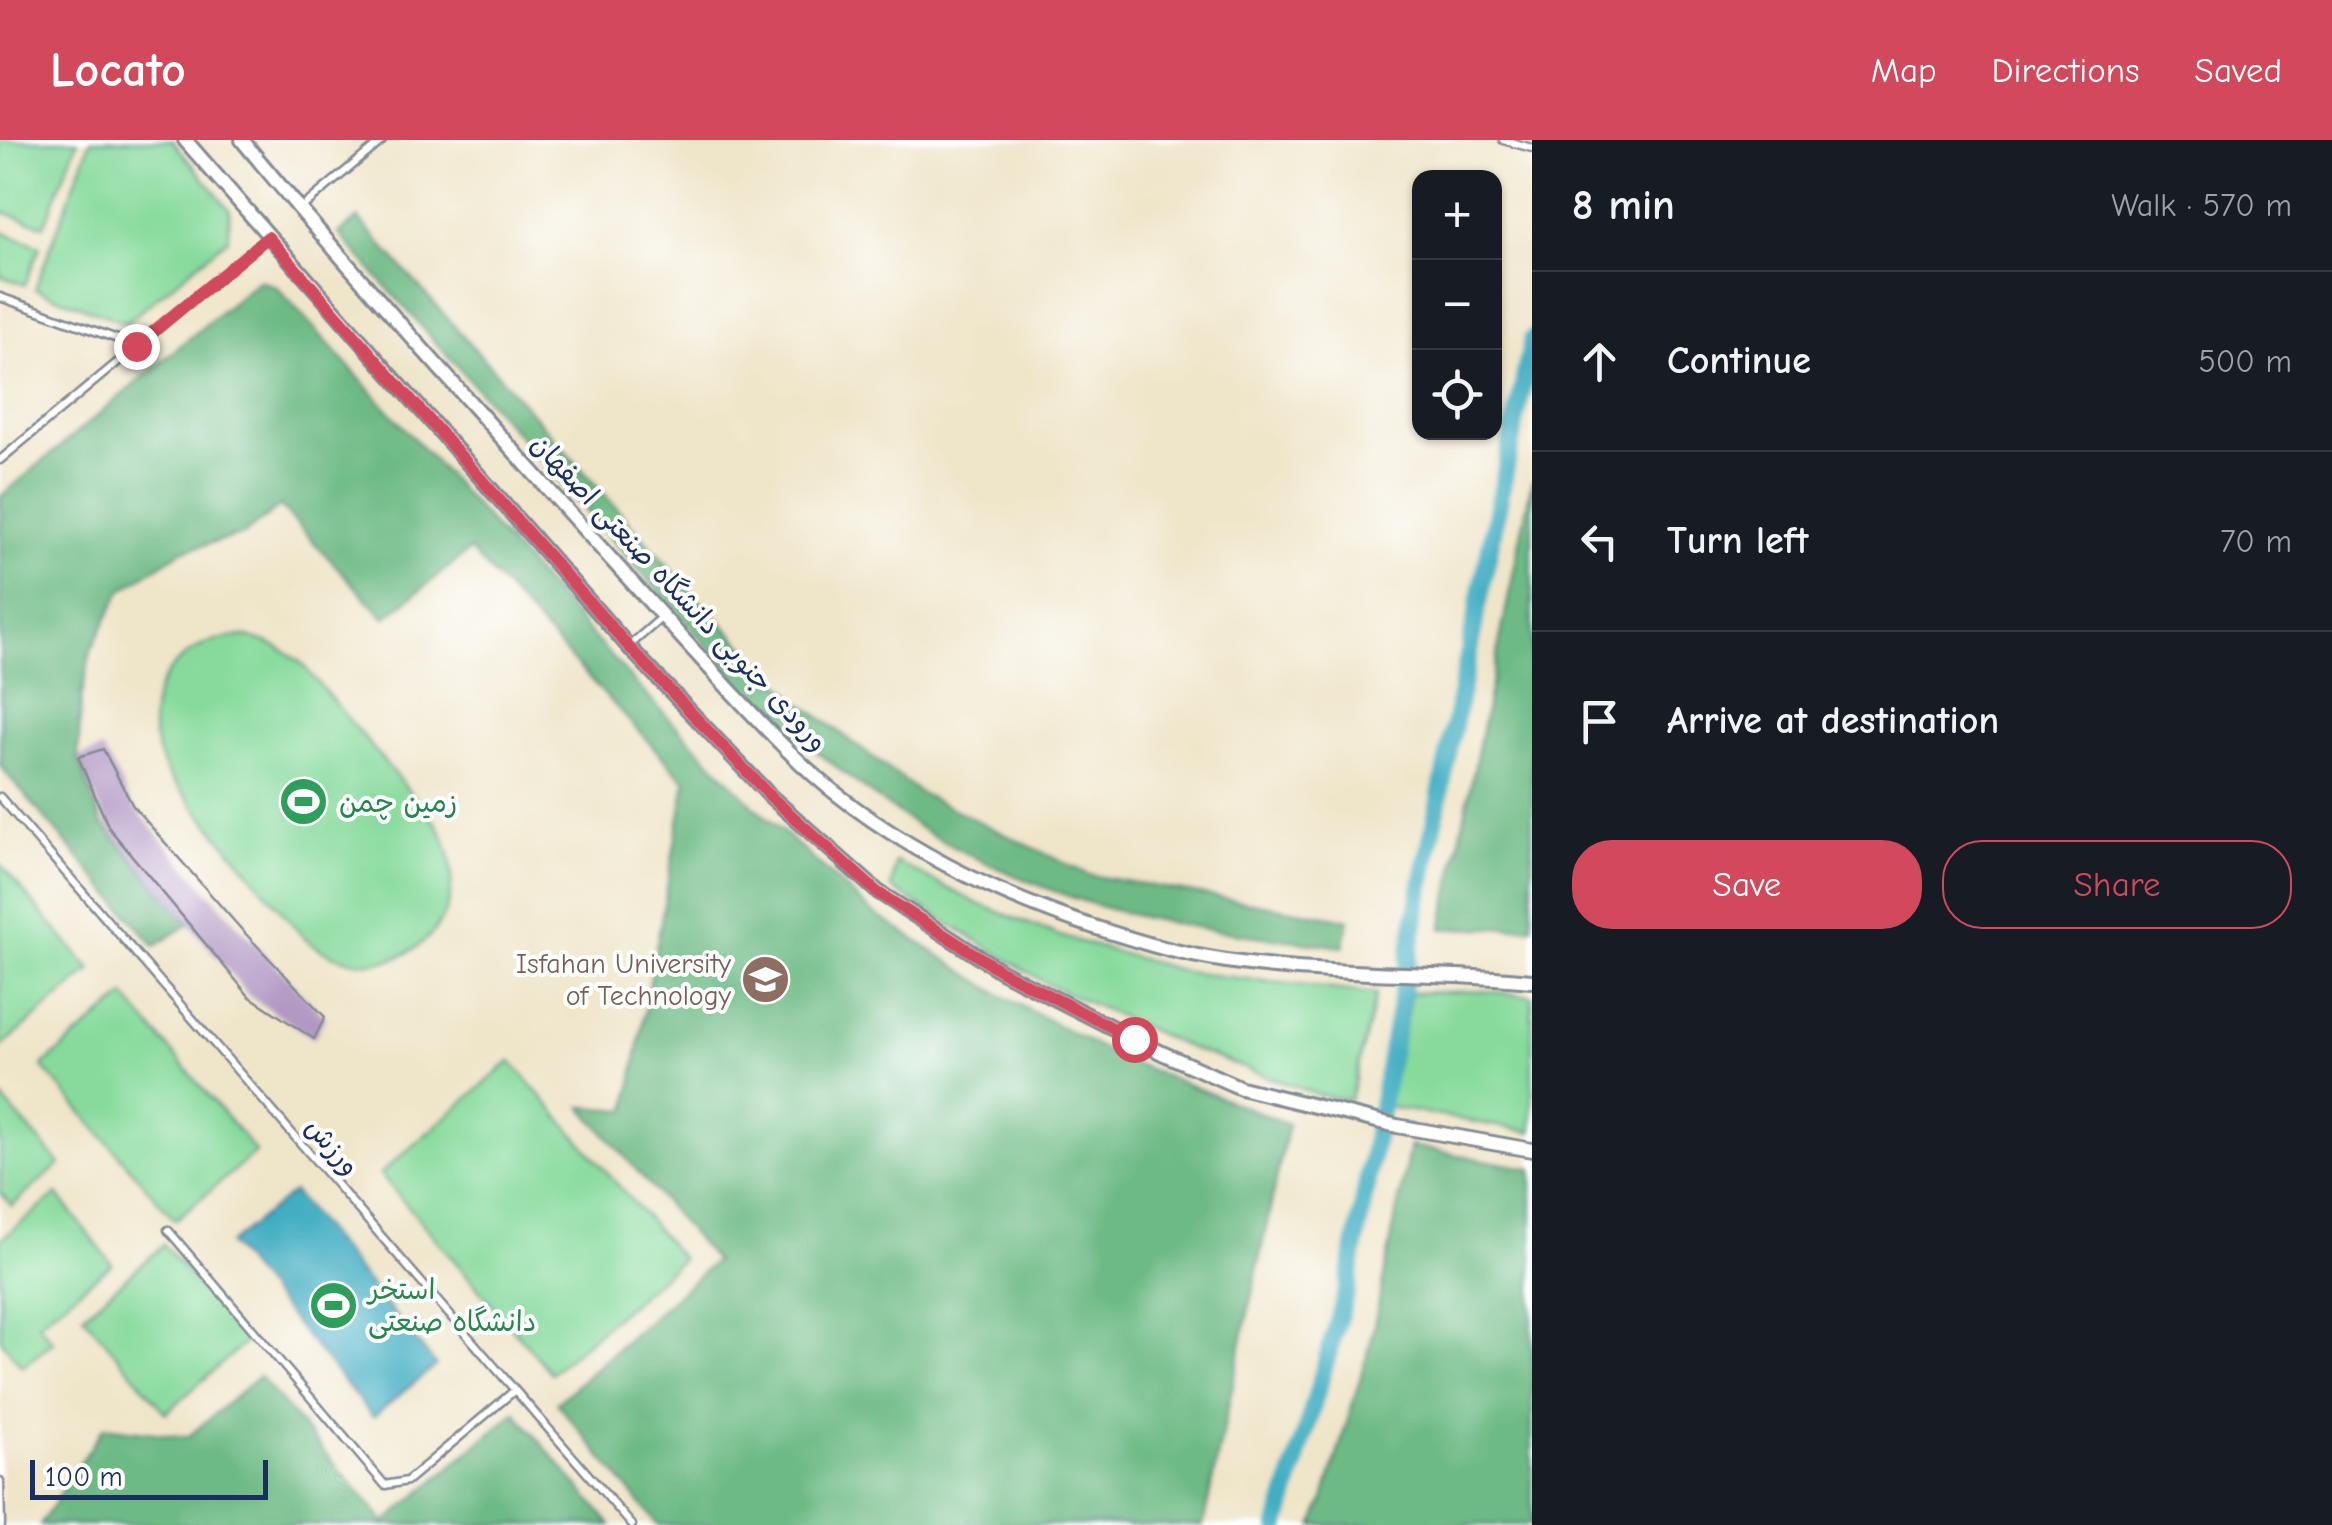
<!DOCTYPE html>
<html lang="en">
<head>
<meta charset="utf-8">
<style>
  body { margin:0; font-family:"Comic Neue","Playpen Sans Arabic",sans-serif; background:#242831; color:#f1f3f6 }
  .controls { position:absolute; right:30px; top:30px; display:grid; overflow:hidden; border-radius:20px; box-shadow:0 2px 8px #0004 }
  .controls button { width:90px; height:90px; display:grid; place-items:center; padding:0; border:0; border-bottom:2px solid #363941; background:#171b24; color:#f1f3f6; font:50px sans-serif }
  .scale { position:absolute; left:30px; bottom:25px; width:238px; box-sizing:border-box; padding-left:10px; border:5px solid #1b2f5e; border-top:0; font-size:28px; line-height:35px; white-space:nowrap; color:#1b2f5e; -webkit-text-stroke:8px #fff; paint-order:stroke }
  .stop { position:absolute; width:30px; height:30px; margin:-22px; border:8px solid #d1495b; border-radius:50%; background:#fff }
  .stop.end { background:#d1495b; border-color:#fff; box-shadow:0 2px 10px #0008 }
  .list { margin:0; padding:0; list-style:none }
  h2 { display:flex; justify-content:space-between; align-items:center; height:130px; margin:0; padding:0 40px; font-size:42px }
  h2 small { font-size:32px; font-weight:400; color:#9ea1a6 }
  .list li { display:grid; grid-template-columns:65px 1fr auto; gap:30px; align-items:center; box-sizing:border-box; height:180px; padding:0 40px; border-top:2px solid #363941 }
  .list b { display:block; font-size:38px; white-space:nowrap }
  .list em { font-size:32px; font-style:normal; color:#9ea1a6 }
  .actions { display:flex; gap:20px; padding:30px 40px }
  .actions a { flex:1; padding:22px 0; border:2px solid #d1495b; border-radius:40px; text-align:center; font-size:35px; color:#d1495b }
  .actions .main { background:#d1495b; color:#fff }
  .icon { flex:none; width:55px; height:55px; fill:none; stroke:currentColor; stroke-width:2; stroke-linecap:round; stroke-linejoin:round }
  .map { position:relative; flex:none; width:1532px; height:1385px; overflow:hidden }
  header { display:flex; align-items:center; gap:60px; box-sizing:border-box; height:140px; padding:0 50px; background:#d1495b; color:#fff }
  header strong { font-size:48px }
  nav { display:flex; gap:55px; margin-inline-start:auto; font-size:35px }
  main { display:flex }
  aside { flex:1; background:#171b24 }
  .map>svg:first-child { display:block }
  .green { fill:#87da9c; stroke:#51847d; stroke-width:2.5 }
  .forest { fill:#6dba84; stroke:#447471; stroke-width:2.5 }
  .water { fill:#43aec2; stroke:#2f6e90; stroke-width:2.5 }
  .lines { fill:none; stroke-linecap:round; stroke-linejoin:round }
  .canal { stroke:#43aec2; stroke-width:18 }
  .building { fill:#b299c5 }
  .service-casing { stroke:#858a94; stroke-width:11 }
  .minor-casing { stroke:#858a94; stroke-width:18 }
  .service { stroke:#fff; stroke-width:6 }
  .minor { stroke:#fff; stroke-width:12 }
  .route { stroke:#d1495b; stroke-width:12 }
  .labels { text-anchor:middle; stroke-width:8; stroke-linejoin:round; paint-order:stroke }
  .street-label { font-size:28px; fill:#1b2f5e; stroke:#fff }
  .leisure-label { font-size:28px; fill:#27864d; stroke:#fff; text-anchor:start }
  .education-label { font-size:28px; fill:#785e54; stroke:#fff; text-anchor:end }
</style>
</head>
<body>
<header>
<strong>Locato</strong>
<nav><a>Map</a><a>Directions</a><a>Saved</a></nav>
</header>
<main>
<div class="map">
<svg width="1532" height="1385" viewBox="0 0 1532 1385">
  <rect width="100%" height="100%" fill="#fff"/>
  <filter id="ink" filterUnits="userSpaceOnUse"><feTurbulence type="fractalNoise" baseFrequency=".01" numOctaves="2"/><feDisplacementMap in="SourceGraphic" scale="20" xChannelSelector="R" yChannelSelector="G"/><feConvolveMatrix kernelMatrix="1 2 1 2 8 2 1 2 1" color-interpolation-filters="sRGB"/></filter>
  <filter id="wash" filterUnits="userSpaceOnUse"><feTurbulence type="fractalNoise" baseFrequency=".0048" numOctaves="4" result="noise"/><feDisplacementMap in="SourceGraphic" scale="40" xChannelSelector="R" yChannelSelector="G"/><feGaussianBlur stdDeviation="2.25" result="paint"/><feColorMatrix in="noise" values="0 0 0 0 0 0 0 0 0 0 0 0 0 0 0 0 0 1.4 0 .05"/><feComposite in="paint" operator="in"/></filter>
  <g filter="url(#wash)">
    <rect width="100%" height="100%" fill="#efe5c9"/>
    <path class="green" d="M0 0H78L44 86 0 71Z
      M91 0H172L230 70 228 99 126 183 35 149Z
      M0 91 40 106 25 145 0 136Z
      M244 496C268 501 284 508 302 524L439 687C487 782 390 864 305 799L169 636C129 567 165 501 244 496Z
      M896 722 981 765 1060 796 1186 832 1376 854 1350 960 1318 955 1192 909 1049 845 891 748Z
      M0 724 91 830 0 908Z
      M1485 851 1532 856V992L1388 967 1411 853Z
      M125 856 256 1012 175 1080 42 926Z
      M511 921 682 1119 551 1233 380 1034Z
      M0 956 60 1024 12 1066 0 1052Z
      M57 1054 112 1124 38 1183 53 1202 22 1227 0 1199V1100Z
      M164 1105 246 1202 166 1273 83 1175Z"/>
    <path class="forest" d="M358 78 694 455 797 560 920 653 1089 735 1349 780 1343 807C1261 796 1176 789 1096 765 1045 750 967 717 922 689 862 651 808 604 754 559L339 94Z
      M259 140 277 147 634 542 756 668 872 772 999 854 1120 918 1288 984 1203 1385H658L557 1263 715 1121 582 967 627 970 686 642 470 410 385 478 280 366 244 394 181 411 121 451 91 510 81 559 78 618 102 683 189 784 155 806 0 626V357Z
      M1532 340V787L1442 789Z
      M1410 1006 1532 1029V1385H1313L1323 1362 1370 1206Z
      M259 1236 385 1383 515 1272 611 1385H40L104 1287 188 1297Z"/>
    <path class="water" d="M293 1052 436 1225 373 1277 229 1104Z"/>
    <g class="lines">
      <path class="canal" d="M1278 1385 1347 1150 1423 739 1532 199"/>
    </g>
    <g id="blocks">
      <path class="building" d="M103 609 133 666 242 790 325 877 314 899 249 856 109 688 78 617Z"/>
    </g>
  </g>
  <g filter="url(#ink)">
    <use href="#blocks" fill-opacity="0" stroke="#858a94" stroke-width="2.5"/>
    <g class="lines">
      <defs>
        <path id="service" d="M1503 0 1532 8
          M300 69 383 0
          M0 157 137 206
          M0 320 268 97
          M629 506 661 478
          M0 657 632 1385
          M168 1090 385 1345 407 1341 515 1250
          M0 1341 1 1385"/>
        <path id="minor" d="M185 0 628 506 770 656 877 751 1001 831 1162 913 1241 948 1397 986 1532 1010
          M242 0C354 136 474 266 591 397 637 448 682 498 728 548 763 585 798 624 838 655 931 728 1040 773 1152 805 1274 840 1407 829 1532 841"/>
      </defs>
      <use href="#service" class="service-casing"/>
      <use href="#minor" class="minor-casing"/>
      <use href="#service" class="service"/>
      <use href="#minor" class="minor"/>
    </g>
  </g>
  <g class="lines" filter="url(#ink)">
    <path class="route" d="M136 206 268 97 628 506 770 656 877 752 1001 831 1134 899"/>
  </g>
  <defs>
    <symbol id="stadium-disc" viewBox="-11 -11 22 22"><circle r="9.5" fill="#2e9e5b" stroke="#fff"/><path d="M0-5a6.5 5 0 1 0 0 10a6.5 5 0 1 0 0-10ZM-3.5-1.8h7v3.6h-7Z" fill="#fff"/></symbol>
    <symbol id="university-disc" viewBox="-11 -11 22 22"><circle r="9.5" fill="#8d6e63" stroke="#fff"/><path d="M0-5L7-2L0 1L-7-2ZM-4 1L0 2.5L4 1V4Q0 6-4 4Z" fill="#fff"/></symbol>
  </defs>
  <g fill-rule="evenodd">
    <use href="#stadium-disc" x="276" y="634" width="55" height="55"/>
    <use href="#university-disc" x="738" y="812" width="55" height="55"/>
    <use href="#stadium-disc" x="306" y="1138" width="55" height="55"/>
  </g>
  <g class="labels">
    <g class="street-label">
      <text transform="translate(680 452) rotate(47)" y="10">ورودی جنوبی دانشگاه صنعتی اصفهان</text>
      <text transform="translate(333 1006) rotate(49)" y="10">ورزش</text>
    </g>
    <g class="leisure-label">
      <text x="339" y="672">زمین چمن</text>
      <text x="368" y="1159">استخر<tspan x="368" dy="32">دانشگاه صنعتی</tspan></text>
    </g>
    <g class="education-label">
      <text x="731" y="833">Isfahan University<tspan x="731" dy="32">of Technology</tspan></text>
    </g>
  </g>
</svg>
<div class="controls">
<button>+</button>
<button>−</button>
<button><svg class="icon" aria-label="locate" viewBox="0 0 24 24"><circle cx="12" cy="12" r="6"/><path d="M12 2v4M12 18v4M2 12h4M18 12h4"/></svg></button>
</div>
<div class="scale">100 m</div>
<div class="stop" style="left:1134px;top:899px"></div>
<div class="stop end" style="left:136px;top:206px"></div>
</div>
<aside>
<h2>8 min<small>Walk · 570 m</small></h2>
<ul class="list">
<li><svg class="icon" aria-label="ahead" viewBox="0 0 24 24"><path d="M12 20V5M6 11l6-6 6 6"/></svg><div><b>Continue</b></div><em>500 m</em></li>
<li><svg class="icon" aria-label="left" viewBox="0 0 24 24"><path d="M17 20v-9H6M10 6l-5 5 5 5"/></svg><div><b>Turn left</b></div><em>70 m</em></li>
<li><svg class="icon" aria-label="arrive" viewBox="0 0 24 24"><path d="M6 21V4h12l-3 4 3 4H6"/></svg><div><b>Arrive at destination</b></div></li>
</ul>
<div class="actions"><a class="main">Save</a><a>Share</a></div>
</aside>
</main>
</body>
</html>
